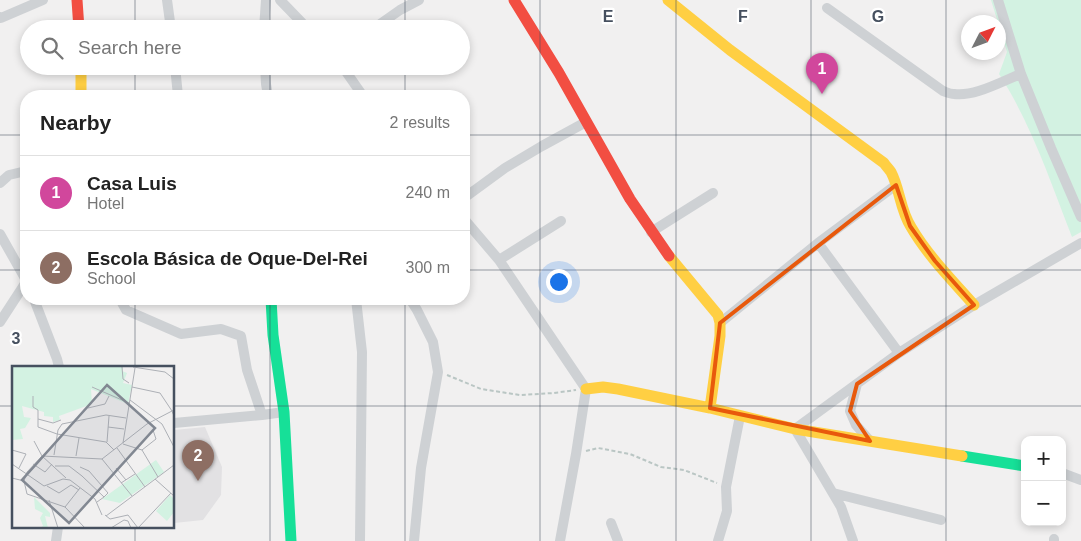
<!DOCTYPE html>
<html lang="en">
<head>
<meta charset="utf-8">
<style>
  body { margin:0; font-family:Arial,sans-serif; background:#f6f6f6; color:#222 }
  .controls { position:absolute; right:15px; bottom:15px; display:grid; overflow:hidden; border-radius:10px; box-shadow:0 2px 8px #0003 }
  .controls button { width:45px; height:45px; display:grid; place-items:center; padding:0; border:0; border-bottom:1px solid #e0e0e0; background:#fff; color:#222; font:25px sans-serif }
  .compass { position:absolute; left:961px; top:15px; width:45px; height:45px; border-radius:50%; background:#fff; box-shadow:0 2px 8px #0003; rotate:48deg }
  .you { position:absolute; left:558px; top:281px; width:18px; height:18px; margin:-12px; border:4px solid #fff; border-radius:50%; background:#1a73e8; box-shadow:0 0 0 8px #1a73e833 }
  .badge { display:grid; place-items:center; width:32px; height:32px; border-radius:50%; background:#ea580c; color:#fff; font-size:16px; font-weight:700 }
  .pin { position:absolute; translate:-50% -41px; filter:drop-shadow(0 1px 2px #0008) }
  .pin::after { content:''; position:absolute; top:26px; width:18px; height:15px; background:inherit; clip-path:polygon(0 0,100% 0,50% 100%) }
  .list { margin:0; padding:0; list-style:none }
  h2 { display:flex; justify-content:space-between; align-items:center; height:65px; margin:0; padding:0 20px; font-size:21px }
  h2 small { font-size:16px; font-weight:400; color:#767676 }
  .list li { display:grid; grid-template-columns:32px 1fr auto; gap:15px; align-items:center; box-sizing:border-box; height:75px; padding:0 20px; border-top:1px solid #e0e0e0 }
  .list b { display:block; font-size:19px; white-space:nowrap }
  .list p { margin:0; font-size:16px; white-space:nowrap; color:#767676 }
  .list em { font-size:16px; font-style:normal; color:#767676 }
  .icon { flex:none; width:28px; height:28px; fill:none; stroke:currentColor; stroke-width:2; stroke-linecap:round; stroke-linejoin:round }
  .map { position:relative; flex:none; width:1081px; height:541px; overflow:hidden }
  .search { position:absolute; background:#fff; box-shadow:0 2px 8px #0003; left:20px; top:20px; width:450px; height:55px; display:flex; align-items:center; gap:12px; box-sizing:border-box; padding:0 18px; border-radius:28px; color:#767676; font-size:19px }
  .panel { position:absolute; background:#fff; box-shadow:0 2px 8px #0003; left:20px; top:90px; width:450px; height:215px; border-radius:20px }
  .map>svg:first-child { display:block }
  .education { fill:#e2e1e3 }
  .green { fill:#d3f2e2 }
  .lines { fill:none; stroke-linecap:round; stroke-linejoin:round }
  .path { stroke:#bac6c4; stroke-width:2; stroke-dasharray:4 2.5; stroke-linecap:butt }
  .street { stroke:#ced1d4; stroke-width:10 }
  .fast { stroke:#16e098; stroke-width:11 }
  .slow { stroke:#ffcf43; stroke-width:11 }
  .jam { stroke:#f24e42; stroke-width:11 }
  .marked { fill:none; stroke:#e8590c; stroke-width:4; stroke-linejoin:round }
  .grid { fill:none; stroke:#46505f; stroke-width:1; stroke-opacity:0.55 }
  .inset-road { fill:none; stroke:#adb0b6; stroke-width:1 }
  .view { fill:#828892; fill-opacity:0.15; stroke:#828892; stroke-width:2.5 }
  .inset-edge { fill:none; stroke:#46505f; stroke-width:2.5 }
  .grid-label { font-size:16px; text-anchor:middle; font-weight:bold; fill:#46505f; stroke:#fff; stroke-width:4.5; stroke-linejoin:round; paint-order:stroke }
</style>
</head>
<body>
<div class="map">
<svg width="1081" height="541" viewBox="0 0 1081 541">
  <rect width="100%" height="100%" fill="#f1f0f0"/>
  <path class="education" d="M205 427 222 467 221 495 203 520 174 523V430Z"/>
  <path class="green" d="M991 0H1081V232L1072 237C1051 183 1031 123 999 74L1007 52Z"/>
  <g class="lines">
    <path class="path" d="M447 375 481 389 520 395 554 393 576 390
      M586 451 598 448 630 454 661 467 684 470 717 483"/>
    <path class="street" d="M167 0 171 29
      M280 0 308 29
      M998 0 1021 74 1051 148 1081 217
      M827 8 943 91C946 92 950 94 954 94 975 97 1002 81 1021 74
      M0 17 1 18 43 0
      M264 29 266 0
      M373 29 400 10 419 0
      M175 66 178 96
      M265 66 266 84 268 96
      M342 66 363 96
      M254 96 268 95
      M0 183 9 175 26 171
      M464 198 505 168 542 146 586 122
      M464 219 499 260 586 389 576 454 560 541
      M651 232 713 193
      M0 234 26 280
      M818 243 899 353
      M499 260 561 221
      M34 299 57 359 59 367
      M120 299 126 310 181 334 221 329 241 336 247 370 262 415
      M356 299 362 352 360 541
      M410 299 417 310 433 342 438 372 421 468 414 541
      M0 322 26 282
      M720 323 818 243 896 185
      M857 384 850 411 856 425 870 441
      M174 423 262 415 284 412
      M1062 473 1081 480
      M833 493 941 520
      M611 523 618 541
      M56 541 58 527
      M718 541 727 511 726 487 740 416
      M853 541 841 507 795 429 899 353 974 305 1081 243
      M1054 541V539"/>
    <path class="fast" d="M271 299 273 335 284 412 291 541
      M962 456 1025 466"/>
    <path class="slow" d="M668 0 730 50 884 163C886 166 889 169 891 172 900 189 900 210 911 227 928 256 952 280 974 305
      M81 66V96
      M669 256 718 315 720 323V336L710 408
      M586 389 603 387 618 389 710 408 795 429 962 456"/>
    <path class="jam" d="M77 0 79 29
      M514 0 559 73 630 199 669 256"/>
  </g>
  <path class="marked" d="M896 185 910 226 935 261 974 305 857 384 850 411 870 441 710 408 720 323Z"/>
  <path class="grid" d="M135 0V29M270 0V29M405 0V29M540 0V541M676 0V541M811 0V541M946 0V541M135 66V96M270 66V96M405 66V96M0 135H26M464 135H1081M0 270H26M464 270H1081M135 299V367M270 299V541M405 299V541M0 406H14M174 406H1081M135 527V541"/>
  <g transform="translate(12 366)">
    <rect width="162" height="162" fill="#f1f0f0"/>
    <path d="M0 1H111L110 5 115 7 111 17 120 19 116 38 79 23 80 38 47 50 48 54 41 56V51L32 50V46L10 40 12 51 19 52 13 62 8 63 11 73 0 74ZM144 94 152 106 108 137 90 133ZM158 129 162 133V146L155 155 144 145ZM22 131 38 147V151L33 150 36 162H28L31 160 28 152 31 147 23 143Z" fill="#d3f2e2"/>
    <path class="inset-road" d="M110 1 111 13 117 17M121 1 153 6 162 13M80 21 117 37M120 21 148 27 160 45 162 44M21 30V41L26 44V61L45 68 94 76 102 84M118 34 150 58 162 81M76 42 93 38 97 30M26 53 41 57 49 54M96 61 112 63M22 75 30 90 54 112M95 76 97 50M111 77 123 2M111 78 130 84 146 111M105 82 133 121M0 84 14 88 7 102M130 84 144 73 141 64M42 89 46 64 50 58 94 49 114 52M64 90 67 72M90 93 135 58 160 45 162 50M0 98 32 120 51 113 58 114 83 133 90 149M21 98 33 106 40 98M43 100H57L70 110 92 131 85 136M68 101 77 105 96 127 92 131M104 102 114 114M0 112 12 115 15 106 30 90 90 93 120 130M143 113 162 130M12 115 15 128 53 141 73 162M109 117 123 108M35 120 47 127 59 119 67 124M37 134 46 162M53 141 68 122M93 149 98 153 116 149 126 162M94 150 162 99M99 162 112 154 116 155 119 162M126 162 159 127"/>
    <path class="view" d="M95 19 143 62 57 157 10 114Z"/>
    <rect width="162" height="162" class="inset-edge"/>
  </g>
  <g class="grid-label">
    <text x="608" y="22">E</text>
    <text x="743" y="22">F</text>
    <text x="878" y="22">G</text>
    <text x="16" y="344">3</text>
  </g>
</svg>
<div class="controls">
<button>+</button>
<button>−</button>
</div>
<svg class="compass" viewBox="-18 -18 36 36"><path d="M0-13l5 13h-10z" fill="#e53935"/><path d="M0 13l5-13h-10z" fill="#767676"/></svg>
<div class="you"></div>
<div class="pin badge" style="left:822px;top:94px;background:#d1479c">1</div>
<div class="pin badge" style="left:198px;top:481px;background:#8d6e63">2</div>
<div class="search"><svg class="icon" aria-label="search" viewBox="0 0 24 24"><circle cx="10" cy="10" r="6"/><path d="M15 15l6 6"/></svg>Search here</div>
<section class="panel">
<h2>Nearby<small>2 results</small></h2>
<ul class="list">
<li><span class="badge" style="background:#d1479c">1</span><div><b>Casa Luis</b><p>Hotel</p></div><em>240 m</em></li>
<li><span class="badge" style="background:#8d6e63">2</span><div><b>Escola Básica de Oque-Del-Rei</b><p>School</p></div><em>300 m</em></li>
</ul>
</section>
</div>
</body>
</html>
